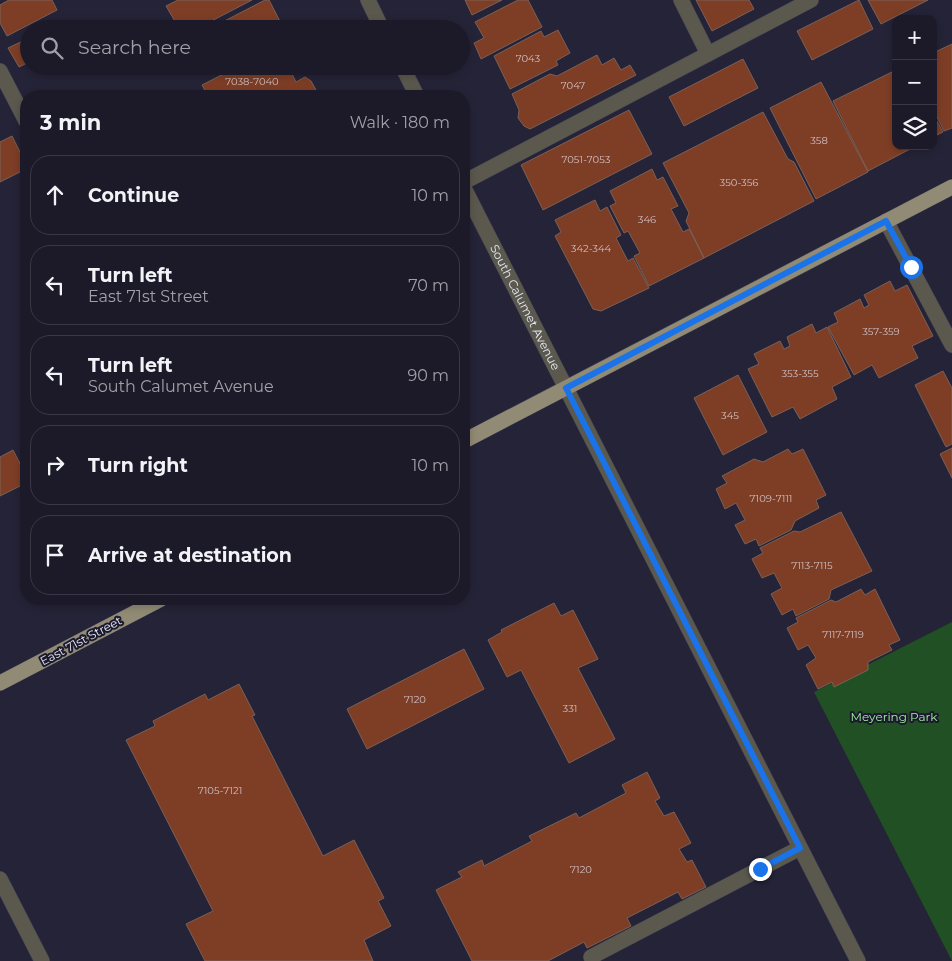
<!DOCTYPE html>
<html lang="en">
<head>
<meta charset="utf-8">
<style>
  body { margin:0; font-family:Montserrat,sans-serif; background:#292735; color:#f1f3f6 }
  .controls { position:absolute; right:15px; top:15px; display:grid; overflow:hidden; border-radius:10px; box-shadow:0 2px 8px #0003 }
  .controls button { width:45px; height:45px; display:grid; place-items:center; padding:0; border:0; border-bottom:1px solid #3a3846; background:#1c1a29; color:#f1f3f6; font:25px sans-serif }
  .stop { position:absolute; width:15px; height:15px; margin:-11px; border:4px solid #1a73e8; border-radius:50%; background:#fff }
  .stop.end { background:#1a73e8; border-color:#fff; box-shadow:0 1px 5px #0008 }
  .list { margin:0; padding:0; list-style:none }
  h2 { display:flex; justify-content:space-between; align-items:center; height:65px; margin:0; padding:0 20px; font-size:21px }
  h2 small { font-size:16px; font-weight:400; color:#a0a1a8 }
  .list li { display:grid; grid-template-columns:32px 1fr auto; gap:15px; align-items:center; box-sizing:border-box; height:80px; margin:0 10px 10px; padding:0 10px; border:1px solid #3a3846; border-radius:20px }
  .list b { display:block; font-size:19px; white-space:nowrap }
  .list p { margin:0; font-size:16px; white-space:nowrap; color:#a0a1a8 }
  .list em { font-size:16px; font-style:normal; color:#a0a1a8 }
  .icon { flex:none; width:28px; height:28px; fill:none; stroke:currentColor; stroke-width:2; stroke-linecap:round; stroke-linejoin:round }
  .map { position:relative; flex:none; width:952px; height:961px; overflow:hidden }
  .search { position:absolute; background:#1c1a29; box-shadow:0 2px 8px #0003; left:20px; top:20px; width:450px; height:55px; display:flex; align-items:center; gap:12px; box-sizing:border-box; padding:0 18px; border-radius:28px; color:#a0a1a8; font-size:19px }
  .panel { position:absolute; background:#1c1a29; box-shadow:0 2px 8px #0003; left:20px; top:90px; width:450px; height:515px; border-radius:20px }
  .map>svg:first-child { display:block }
  .green { fill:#205023 }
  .building { fill:#7e3e26; stroke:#7b6057 }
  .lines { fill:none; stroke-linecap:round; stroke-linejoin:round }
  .minor-casing { stroke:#403f52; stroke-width:16 }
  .major-casing { stroke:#403f52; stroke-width:16 }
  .minor { stroke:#5b584e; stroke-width:15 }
  .major { stroke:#918b75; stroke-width:15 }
  .route { stroke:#1a73e8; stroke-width:6 }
  .labels { text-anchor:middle; stroke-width:4; stroke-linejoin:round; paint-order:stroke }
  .number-label { font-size:10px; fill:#cebec2 }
  .street-label { font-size:12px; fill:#e8e8f6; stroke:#1b192d }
  .park-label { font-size:12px; fill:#a1eda3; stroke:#1b192d }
</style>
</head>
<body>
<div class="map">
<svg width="952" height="961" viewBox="0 0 952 961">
  <rect width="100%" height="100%" fill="#252337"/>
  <path class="green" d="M952 622V961L814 692Z"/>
  <path class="building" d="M9 0H52L57 10 7 36 0 23V5Z
    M178 0H252L196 29H170L169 26 176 23 166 6Z
    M265 0H269L284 29H209Z
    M465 0H502L472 15Z
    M518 0H528L542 27 481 59 474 43 484 38 475 22Z
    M696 0H749L754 9 712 31Z
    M859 0 873 29 812 60 797 31Z
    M868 0H928L881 24Z
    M558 30 570 53 556 61 558 65 510 89 494 56 541 31 544 37Z
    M29 38V62L19 67 8 48Z
    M952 44V128L944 131 933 109V53Z
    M597 55 602 65 614 58 621 70 630 65 636 75 530 129 524 126 518 118 519 110 512 94 550 74 557 76Z
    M743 59 758 88 684 126 669 97Z
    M239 66H295L290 70 296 82 305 77 311 81 316 90 313 96H236L235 94 230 96H208L202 85Z
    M896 70V146H916L868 171 833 101Z
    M821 82 868 172 816 199 770 108Z
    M629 110 652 154 543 210 521 165Z
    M763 112 788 159 794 162 814 201 704 258 686 221 689 213 663 163Z
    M933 114 943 132 933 137Z
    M12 136 26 164V169L0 182V142Z
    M652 169 657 180 663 177 678 206 671 209 683 232 689 229 704 258 649 286 634 256 640 253 628 231 624 233 610 206 616 203 610 191Z
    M595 200 600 211 607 207 621 235 616 238 628 261 633 258 649 288 601 311 593 309 555 236 561 232 555 220Z
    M890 281 895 291 907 285 933 336 912 346 918 358 879 378 872 365 854 375 828 327 838 322 834 313 860 299 864 308 869 305 864 295Z
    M812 324 816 333 827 327 851 377 832 387 837 399 800 419 793 407 772 417 748 369 759 364 754 354 780 341 784 349 790 346 787 337Z
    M943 371 952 388V444L946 447 915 385Z
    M738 375 767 432 723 455 694 398Z
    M952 448V478L940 454Z
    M788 449 792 454 803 449 826 495 816 500 819 508 795 521 791 530 759 546 756 539 745 544 735 525 745 520 736 503 725 509 716 489 727 483 722 476 754 459 763 462Z
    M13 450 26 475V483L0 496V457Z
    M841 512 872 571 831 590 829 599 796 616 793 609 782 615 771 594 782 588 774 573 762 578 752 559 763 553 760 548 794 531 800 532Z
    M861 589 865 595 875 589 900 640 889 645 892 650 868 662V670L834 687 832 682 818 689 806 665 816 658 808 645 798 650 787 628 798 622 796 618 831 600 836 602Z
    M554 603 561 616 573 610 598 659 578 668 615 739 569 763 521 670 507 677 488 640 502 632 501 630Z
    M464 649 484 689 367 749 347 709Z
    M239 684 255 715 252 716 323 856 354 840 384 898 378 901 391 926 364 940 373 961H205L186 924 213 911 126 740 155 726 153 721 205 694 208 700Z
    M647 772 660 798 655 801 664 816 674 812 691 843 679 849 687 862 692 860 706 887 682 899 678 892 627 918 631 926 587 948 584 942 548 961H472L436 890 462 877 458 872 482 860 484 866 532 841 529 836 576 813 579 818 626 793 622 785Z"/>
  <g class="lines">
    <defs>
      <g id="minor">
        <path d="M368 0 382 29"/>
        <path d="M681 0 708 54"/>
        <path d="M402 66 417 96"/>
        <path d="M0 71 26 121"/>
        <path d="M464 182 811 0"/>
        <path id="s1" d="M464 188 858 961"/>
        <path d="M886 221 952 345"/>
        <path d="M0 879 42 961"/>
        <path d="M593 961 591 957 800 848"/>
      </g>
      <path id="major" d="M464 441 952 187
        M0 683 161 599"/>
    </defs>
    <use href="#minor" class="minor-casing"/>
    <use href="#major" class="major-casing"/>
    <use href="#minor" class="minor"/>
    <use href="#major" class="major"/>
  </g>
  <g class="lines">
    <path class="route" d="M760 869 800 848 566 388 886 221 911 267"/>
  </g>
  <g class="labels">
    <g class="number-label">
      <text x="528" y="62">7043</text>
      <text x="252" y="85">7038-7040</text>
      <text x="573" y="89">7047</text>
      <text x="819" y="144">358</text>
      <text x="586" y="163">7051-7053</text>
      <text x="739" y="186">350-356</text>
      <text x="647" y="223">346</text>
      <text x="591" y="252">342-344</text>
      <text x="881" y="335">357-359</text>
      <text x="800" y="377">353-355</text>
      <text x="730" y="419">345</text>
      <text x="771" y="502">7109-7111</text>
      <text x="812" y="569">7113-7115</text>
      <text x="843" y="638">7117-7119</text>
      <text x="415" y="703">7120</text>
      <text x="570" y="712">331</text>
      <text x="220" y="794">7105-7121</text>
      <text x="581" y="873">7120</text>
    </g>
    <g class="street-label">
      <text dy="4" stroke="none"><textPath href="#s1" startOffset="134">South Calumet Avenue</textPath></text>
      <text transform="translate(81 641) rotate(-28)" y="4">East 71st Street</text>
    </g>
    <g class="park-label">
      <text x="894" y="721">Meyering Park</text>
    </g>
  </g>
</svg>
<div class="controls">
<button>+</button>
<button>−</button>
<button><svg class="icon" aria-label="layers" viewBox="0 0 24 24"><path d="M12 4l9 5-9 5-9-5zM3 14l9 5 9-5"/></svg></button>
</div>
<div class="stop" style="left:911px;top:267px"></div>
<div class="stop end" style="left:760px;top:869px"></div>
<div class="search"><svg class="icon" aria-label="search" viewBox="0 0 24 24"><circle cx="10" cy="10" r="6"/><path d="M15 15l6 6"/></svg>Search here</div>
<section class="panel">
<h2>3 min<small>Walk · 180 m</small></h2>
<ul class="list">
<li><svg class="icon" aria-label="ahead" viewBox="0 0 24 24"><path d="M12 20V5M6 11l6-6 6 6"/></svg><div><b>Continue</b></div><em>10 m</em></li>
<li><svg class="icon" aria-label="left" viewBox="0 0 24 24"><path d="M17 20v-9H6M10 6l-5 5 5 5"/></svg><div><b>Turn left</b><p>East 71st Street</p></div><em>70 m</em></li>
<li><svg class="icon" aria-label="left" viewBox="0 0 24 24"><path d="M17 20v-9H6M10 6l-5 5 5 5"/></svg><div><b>Turn left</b><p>South Calumet Avenue</p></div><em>90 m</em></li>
<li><svg class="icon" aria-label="right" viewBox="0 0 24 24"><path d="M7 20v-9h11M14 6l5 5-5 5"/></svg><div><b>Turn right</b></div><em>10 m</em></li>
<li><svg class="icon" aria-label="arrive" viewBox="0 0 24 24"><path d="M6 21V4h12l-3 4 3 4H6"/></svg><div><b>Arrive at destination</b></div></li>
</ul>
</section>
</div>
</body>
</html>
